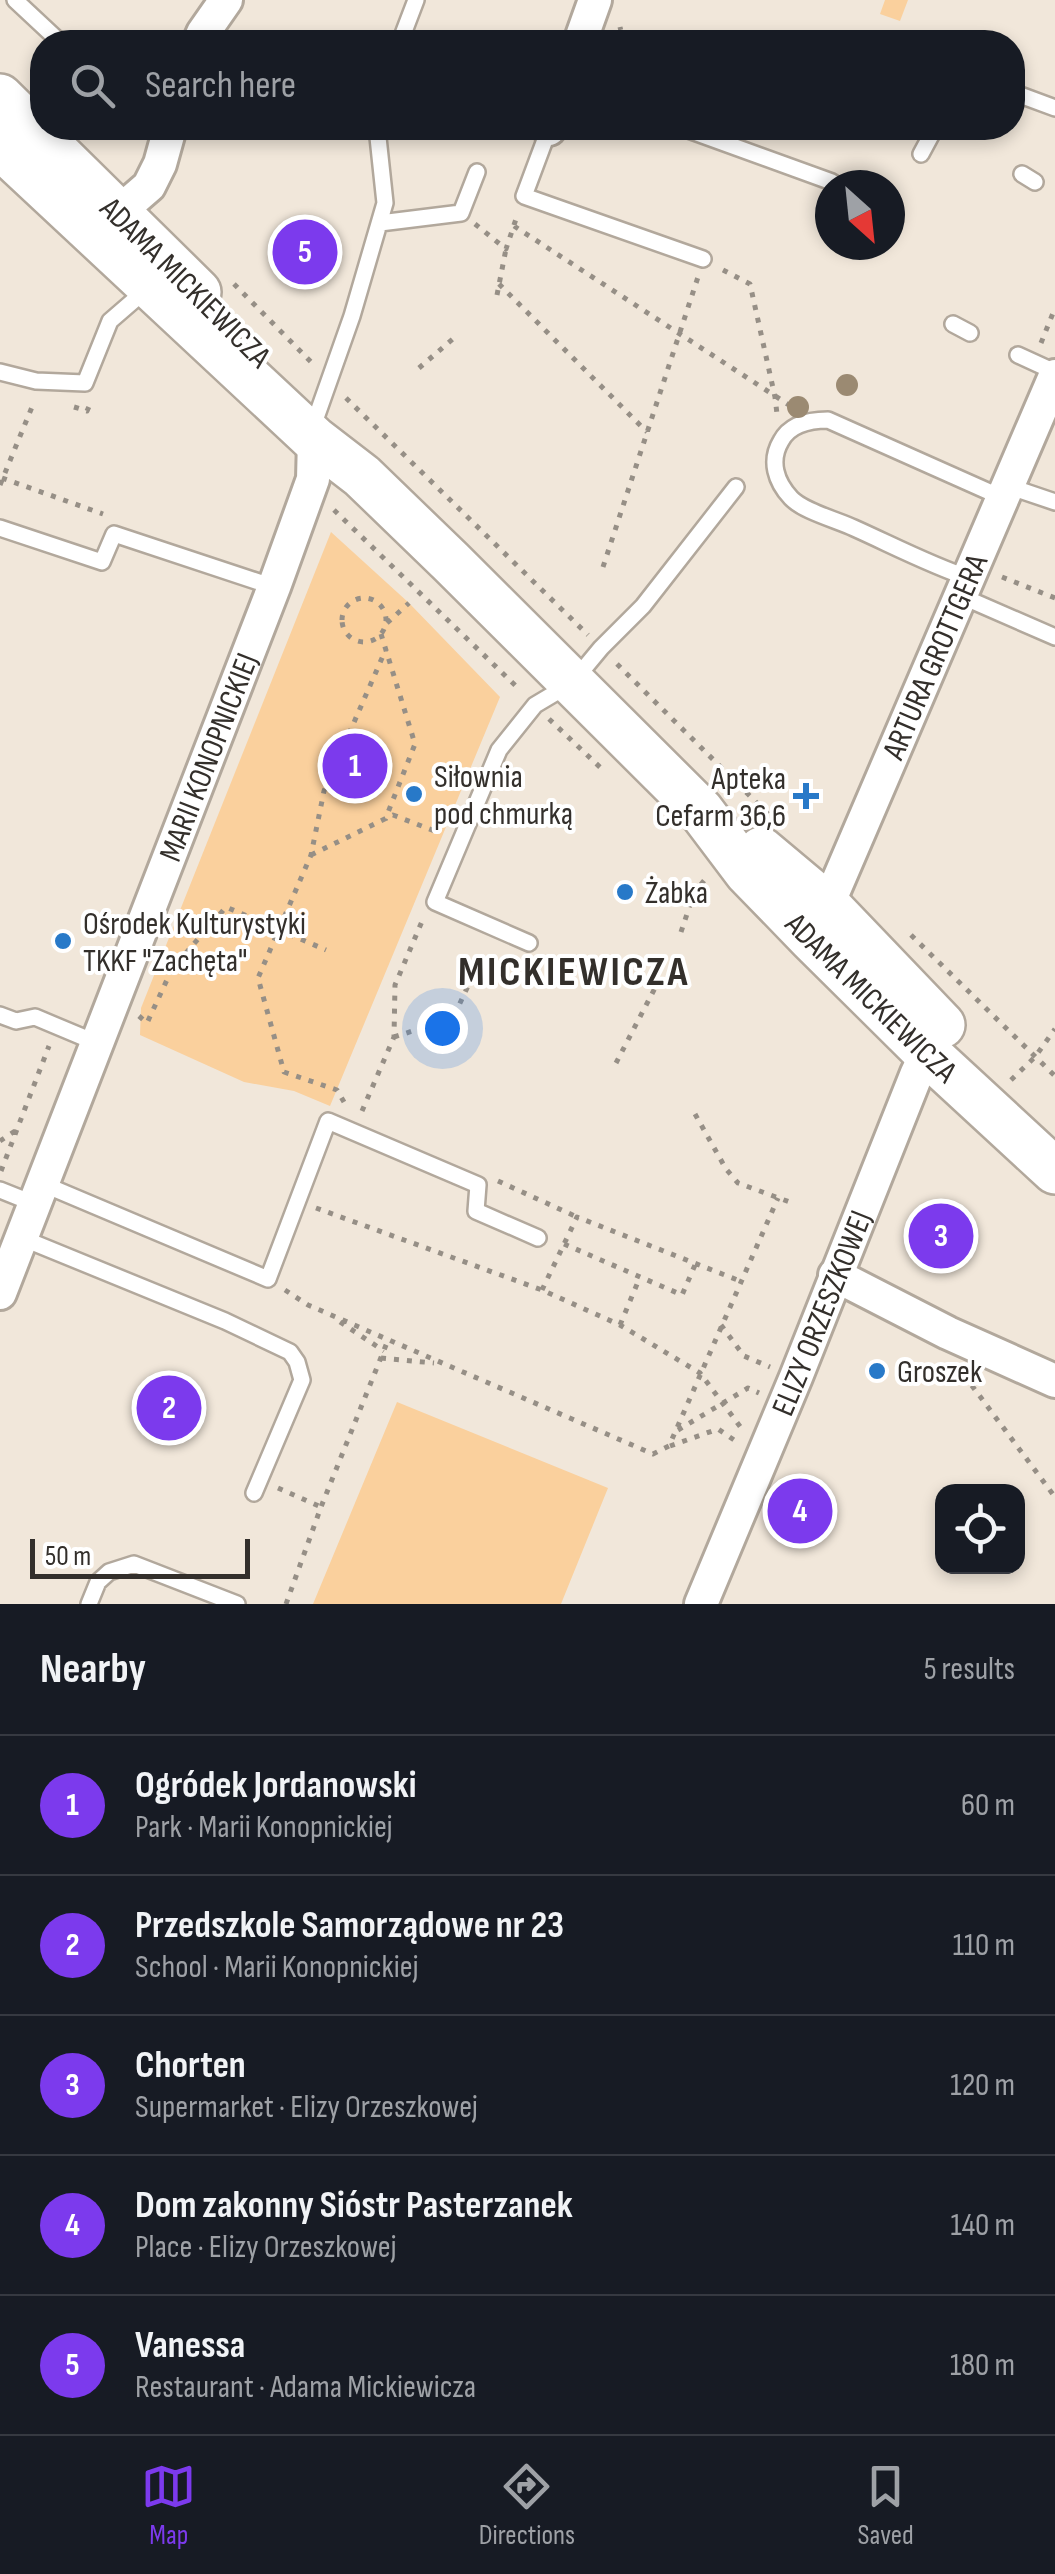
<!DOCTYPE html>
<html lang="en">
<head>
<meta charset="utf-8">
<style>
  body { margin:0; font-family:"Sofia Sans Condensed",sans-serif; background:#20242c; color:#f1f3f6 }
  .controls { position:absolute; right:30px; bottom:30px; display:grid; overflow:hidden; border-radius:20px; box-shadow:0 5px 15px #0003 }
  .controls button { width:90px; height:90px; display:grid; place-items:center; padding:0; border:0; border-bottom:2px solid #363941; background:#171b24; color:#f1f3f6; font:50px sans-serif }
  .compass { position:absolute; left:815px; top:170px; width:90px; height:90px; border-radius:50%; background:#171b24; box-shadow:0 5px 15px #0003; rotate:153deg }
  .scale { position:absolute; left:30px; bottom:25px; width:220px; box-sizing:border-box; padding-left:10px; border:5px solid #332f2b; border-top:0; font-size:28px; line-height:35px; white-space:nowrap; color:#332f2b; -webkit-text-stroke:8px #fff; paint-order:stroke }
  .you { position:absolute; left:442px; top:1028px; width:35px; height:35px; margin:-25px; border:8px solid #fff; border-radius:50%; background:#1a73e8; box-shadow:0 0 0 15px #1a73e833 }
  .badge { display:grid; place-items:center; width:65px; height:65px; border-radius:50%; background:#7c3aed; color:#fff; font-size:32px; font-weight:700 }
  .pin { position:absolute; translate:-50% -50%; border:5px solid #fff; box-shadow:0 2px 10px #0006 }
  .list { margin:0; padding:0; list-style:none }
  h2 { display:flex; justify-content:space-between; align-items:center; height:130px; margin:0; padding:0 40px; font-size:42px }
  h2 small { font-size:32px; font-weight:400; color:#9ea1a6 }
  .list li { display:grid; grid-template-columns:65px 1fr auto; gap:30px; align-items:center; box-sizing:border-box; height:140px; padding:0 40px; border-top:2px solid #363941 }
  .list b { display:block; font-size:38px; white-space:nowrap }
  .list p { margin:0; font-size:32px; white-space:nowrap; color:#9ea1a6 }
  .list em { font-size:32px; font-style:normal; color:#9ea1a6 }
  .icon { flex:none; width:55px; height:55px; fill:none; stroke:currentColor; stroke-width:2; stroke-linecap:round; stroke-linejoin:round }
  .map { position:relative; flex:none; width:1055px; height:1604px; overflow:hidden }
  .search { position:absolute; background:#171b24; box-shadow:0 5px 15px #0003; left:30px; right:30px; top:30px; height:110px; display:flex; align-items:center; gap:25px; box-sizing:border-box; padding:0 35px; border-radius:40px; color:#9ea1a6; font-size:38px }
  .sheet { height:830px; background:#171b24 }
  nav { display:flex; justify-content:space-around; align-items:center; box-sizing:border-box; height:140px; border-top:2px solid #363941; background:#171b24; font-size:28px; color:#9ea1a6 }
  nav a { display:grid; justify-items:center; gap:5px }
  nav .on { color:#7c3aed }
  .map>svg:first-child { display:block }
  .green { fill:#fad09d }
  .lines { fill:none; stroke-linecap:round; stroke-linejoin:round }
  .lane-casing { stroke:#b2a89c; stroke-width:20 }
  .street-casing { stroke:#b2a89c; stroke-width:38 }
  .secondary-casing { stroke:#b2a89c; stroke-width:50 }
  .path { stroke:#968f86; stroke-width:5; stroke-dasharray:5 8; stroke-linecap:butt }
  .lane { stroke:#fff; stroke-width:15 }
  .street { stroke:#fff; stroke-width:32 }
  .secondary { stroke:#fff; stroke-width:45 }
  .tree { fill:#9b8a72 }
  .poi-dot { fill:#2879c8; stroke:#fff; stroke-width:4 }
  .labels { text-anchor:middle; stroke-width:8; stroke-linejoin:round; paint-order:stroke }
  .street-label { font-size:32px; fill:#332f2b; stroke:#fff }
  .poi-label { font-size:32px; fill:#332f2b; stroke:#fff; text-anchor:start }
  .district-label { font-size:42px; font-weight:bold; letter-spacing:2.5px; fill:#332f2b; stroke:#fff }
</style>
</head>
<body>
<div class="map">
<svg width="1055" height="1604" viewBox="0 0 1055 1604">
  <rect width="100%" height="100%" fill="#f1e7da"/>
  <path class="green" d="M885 0H908L900 21 880 14Z
    M331 532 409 603 500 697 330 1106 294 1091 244 1082 140 1035 141 1008Z
    M397 1402 608 1488 561 1604H313Z"/>
  <g class="lines">
    <defs>
      <path id="lane" d="M15 0 60 42
        M400 42 416 0
        M1012 92 1055 108
        M683 128 832 182
        M549 129 524 196 703 259
        M921 154 935 128
        M1022 174 1035 182
        M380 223 461 213 477 172
        M953 324 970 333
        M1018 355 1055 372
        M0 372 36 381 85 383 110 321 147 289
        M317 415 352 316 385 203 377 128
        M1008 486 1055 502
        M0 528 102 562 114 534 274 587
        M969 578C930 565 892 545 854 528 837 520 803 511 791 498 776 482 769 461 781 441 790 424 810 420 828 420L1003 498
        M961 596 1055 637
        M529 943 435 902 499 750 535 705 572 683 601 648 643 606 736 487
        M0 1015 16 1021 35 1017 97 1043
        M43 1184 268 1279 328 1121 478 1185 476 1211 538 1238
        M0 1190 35 1204
        M22 1238 225 1321 290 1352 297 1362 302 1380 254 1493
        M89 1604 98 1582 109 1572 134 1564 237 1604"/>
      <g id="street">
        <path d="M199 42 203 33 226 0"/>
        <path d="M580 42 595 0"/>
        <path d="M549 129V128"/>
        <path d="M119 212 149 186 160 164 170 128"/>
        <path id="s1" d="M820 923 1055 376"/>
        <path d="M835 1275 948 1333 1055 1381"/>
        <path id="s2" d="M0 1293 274 587 313 479 314 439"/>
        <path id="s3" d="M701 1604 796 1377 917 1073 934 1037"/>
      </g>
      <g id="secondary">
        <path d="M0 97 198 292"/>
        <path id="s4" d="M0 146 314 439 362 476 451 562 701 811 747 872 812 939 926 1052 1055 1171"/>
        <path d="M761 850 829 907 942 1025"/>
      </g>
    </defs>
    <use href="#lane" class="lane-casing"/>
    <use href="#street" class="street-casing"/>
    <use href="#secondary" class="secondary-casing"/>
    <path class="path" d="M619 42 622 35 620 27
      M475 224 506 249 517 216
      M514 226 789 405
      M723 270 750 284 775 397 777 414
      M234 284 314 365
      M499 284 647 432
      M497 295 506 249
      M1041 343 1055 308
      M419 368 455 337
      M346 398 588 635
      M74 407 87 411 91 402
      M2 478 103 514
      M0 485 32 407 36 404
      M334 510 520 690
      M603 567 698 277
      M1002 577 1055 598
      M342 620a22 22 0 1 1 44 0a22 22 0 1 1-44 0Z
      M387 623 409 603
      M381 634 415 744 385 820
      M617 664 769 815
      M549 719 603 770
      M311 855 393 815 440 833
      M681 932 694 893 707 877
      M911 935 1055 1076
      M139 1016 147 1023 172 969 226 907 326 950
      M394 1037 453 1018 468 986
      M616 1063 655 988
      M1011 1080 1035 1057 1055 1029
      M344 1102 337 1090 284 1072 258 978 311 855 324 791 386 649
      M362 1111 394 1037 395 985 423 919
      M695 1114 726 1169 738 1183 795 1204
      M0 1141 15 1131
      M1 1171 49 1046
      M498 1181 577 1217
      M316 1208 542 1290 620 1325 700 1373 742 1429
      M564 1244 682 1295 695 1265
      M285 1290 308 1305 653 1454 669 1446 778 1198
      M542 1290 577 1217 740 1281
      M340 1322 384 1351
      M620 1325 640 1277
      M721 1325 744 1356 770 1367
      M381 1358 434 1363
      M964 1375 1055 1497
      M678 1430 748 1388 759 1393
      M670 1446 718 1429 737 1442
      M278 1488 321 1507
      M286 1604 321 1507 388 1340"/>
    <use href="#lane" class="lane"/>
    <use href="#street" class="street"/>
    <use href="#secondary" class="secondary"/>
  </g>
  <g class="tree">
    <circle cx="847" cy="385" r="11"/>
    <circle cx="798" cy="407" r="11"/>
  </g>
  <g class="poi-dot">
    <circle cx="414" cy="794" r="10"/>
    <path d="M801 781h10v10h10v10h-10v10h-10v-10h-10v-10h10z"/>
    <circle cx="625" cy="892" r="10"/>
    <circle cx="63" cy="941" r="10"/>
    <circle cx="877" cy="1371" r="10"/>
  </g>
  <g class="labels">
    <g class="street-label">
      <text transform="translate(186 282) rotate(45)" y="11">ADAMA MICKIEWICZA</text>
      <text dy="11" stroke="none"><textPath href="#s1" startOffset="290">ARTURA GROTTGERA</textPath></text>
      <text dy="11" stroke="none"><textPath href="#s2" startOffset="575">MARII KONOPNICKIEJ</textPath></text>
      <text dy="11" stroke="none"><textPath href="#s4" startOffset="1220">ADAMA MICKIEWICZA</textPath></text>
      <text dy="11" stroke="none"><textPath href="#s3" startOffset="315">ELIZY ORZESZKOWEJ</textPath></text>
    </g>
    <g class="poi-label">
      <text x="434" y="787">Siłownia<tspan x="434" dy="37">pod chmurką</tspan></text>
      <text x="786" y="789" text-anchor="end">Apteka<tspan x="786" dy="37">Cefarm 36,6</tspan></text>
      <text x="645" y="903">Żabka</text>
      <text x="83" y="934">Ośrodek Kulturystyki<tspan x="83" dy="37">TKKF "Zachęta"</tspan></text>
      <text x="897" y="1382">Groszek</text>
    </g>
    <g class="district-label">
      <text x="574" y="985">MICKIEWICZA</text>
    </g>
  </g>
</svg>
<div class="controls">
<button><svg class="icon" aria-label="locate" viewBox="0 0 24 24"><circle cx="12" cy="12" r="6"/><path d="M12 2v4M12 18v4M2 12h4M18 12h4"/></svg></button>
</div>
<svg class="compass" viewBox="-18 -18 36 36"><path d="M0-13l5 13h-10z" fill="#e53935"/><path d="M0 13l5-13h-10z" fill="#9ea1a6"/></svg>
<div class="scale">50 m</div>
<div class="you"></div>
<div class="pin badge" style="left:355px;top:766px">1</div>
<div class="pin badge" style="left:169px;top:1408px">2</div>
<div class="pin badge" style="left:941px;top:1236px">3</div>
<div class="pin badge" style="left:800px;top:1511px">4</div>
<div class="pin badge" style="left:305px;top:252px">5</div>
<div class="search"><svg class="icon" aria-label="search" viewBox="0 0 24 24"><circle cx="10" cy="10" r="6"/><path d="M15 15l6 6"/></svg>Search here</div>
</div>
<section class="sheet">
<h2>Nearby<small>5 results</small></h2>
<ul class="list">
<li><span class="badge">1</span><div><b>Ogródek Jordanowski</b><p>Park · Marii Konopnickiej</p></div><em>60 m</em></li>
<li><span class="badge">2</span><div><b>Przedszkole Samorządowe nr 23</b><p>School · Marii Konopnickiej</p></div><em>110 m</em></li>
<li><span class="badge">3</span><div><b>Chorten</b><p>Supermarket · Elizy Orzeszkowej</p></div><em>120 m</em></li>
<li><span class="badge">4</span><div><b>Dom zakonny Sióstr Pasterzanek</b><p>Place · Elizy Orzeszkowej</p></div><em>140 m</em></li>
<li><span class="badge">5</span><div><b>Vanessa</b><p>Restaurant · Adama Mickiewicza</p></div><em>180 m</em></li>
</ul>
</section>
<nav>
<a class="on"><svg class="icon" aria-label="map" viewBox="0 0 24 24"><path d="M3 6l6-2 6 2 6-2v14l-6 2-6-2-6 2zM9 4v14M15 6v14"/></svg>Map</a>
<a><svg class="icon" aria-label="directions" viewBox="0 0 24 24"><path d="M12 3l9 9-9 9-9-9zM9 14v-3h6M13 9l2 2-2 2"/></svg>Directions</a>
<a><svg class="icon" aria-label="saved" viewBox="0 0 24 24"><path d="M7 4h10v16l-5-4-5 4z"/></svg>Saved</a>
</nav>
</body>
</html>
